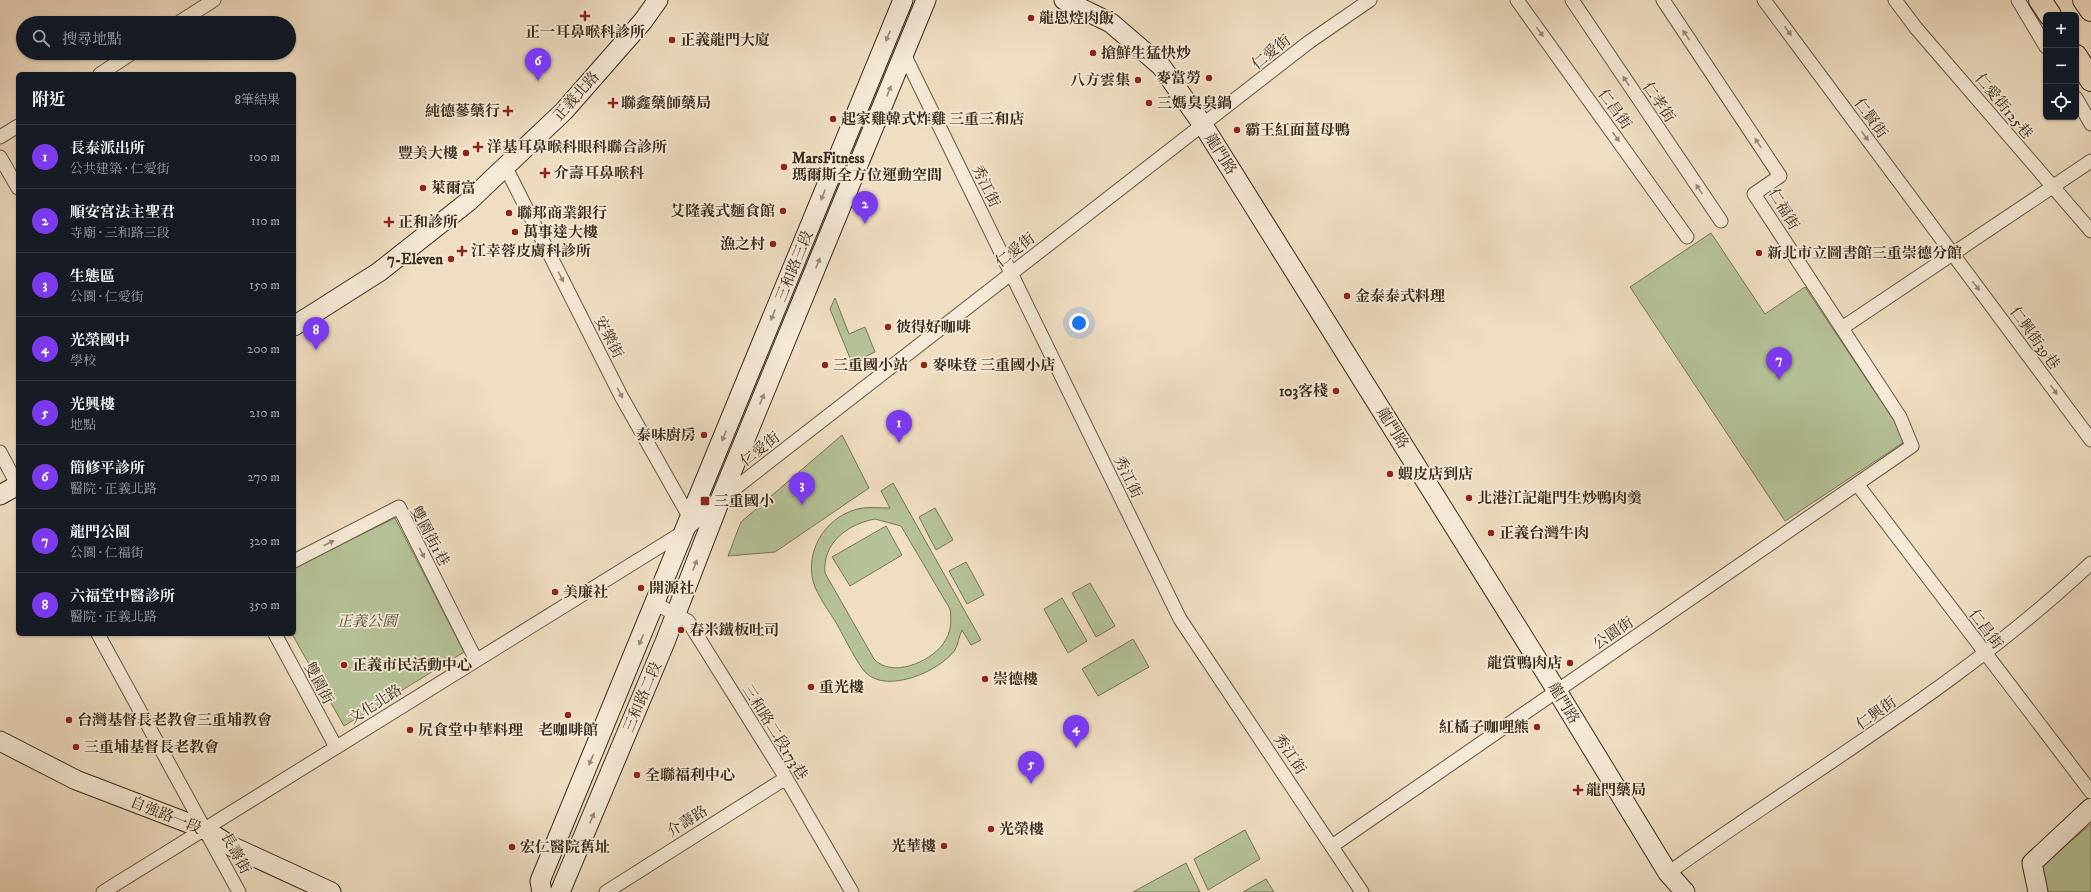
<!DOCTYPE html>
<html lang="zh-TW">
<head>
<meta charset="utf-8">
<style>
  body { margin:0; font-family:"IM FELL DW Pica","Noto Serif TC",serif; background:#20242c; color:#f1f3f6 }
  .controls { position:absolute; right:12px; top:12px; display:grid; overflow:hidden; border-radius:6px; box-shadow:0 1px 3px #0004 }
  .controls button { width:36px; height:36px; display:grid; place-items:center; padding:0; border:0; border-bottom:1px solid #363941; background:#171b24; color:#f1f3f6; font:20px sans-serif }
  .you { position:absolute; left:1079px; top:323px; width:14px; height:14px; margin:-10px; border:3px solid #fff; border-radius:50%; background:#1a73e8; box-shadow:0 0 0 6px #1a73e833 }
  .badge { display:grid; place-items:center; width:26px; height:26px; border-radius:50%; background:#7c3aed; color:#fff; font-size:13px; font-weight:700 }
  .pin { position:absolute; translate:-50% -33px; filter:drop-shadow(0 1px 2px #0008) }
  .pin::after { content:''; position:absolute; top:21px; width:14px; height:12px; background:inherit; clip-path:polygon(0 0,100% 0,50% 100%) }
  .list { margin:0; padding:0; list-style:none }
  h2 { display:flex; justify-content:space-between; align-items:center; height:52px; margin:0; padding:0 16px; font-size:17px }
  h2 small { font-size:13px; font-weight:400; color:#9ea1a6 }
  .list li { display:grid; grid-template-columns:26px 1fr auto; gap:12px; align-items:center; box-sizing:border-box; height:64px; padding:0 16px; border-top:1px solid #363941 }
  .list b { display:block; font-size:15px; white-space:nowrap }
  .list p { margin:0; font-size:13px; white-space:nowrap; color:#9ea1a6 }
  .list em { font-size:13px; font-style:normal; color:#9ea1a6 }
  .icon { flex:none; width:22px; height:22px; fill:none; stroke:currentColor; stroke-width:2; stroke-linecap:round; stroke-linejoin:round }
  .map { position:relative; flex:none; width:2091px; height:892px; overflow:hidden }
  .search { position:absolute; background:#171b24; box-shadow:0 1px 3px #0004; left:16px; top:16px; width:280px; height:44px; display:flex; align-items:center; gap:10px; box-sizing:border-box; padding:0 14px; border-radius:22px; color:#9ea1a6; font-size:15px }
  .panel { position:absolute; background:#171b24; box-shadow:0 1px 3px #0004; left:16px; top:72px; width:280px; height:564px; border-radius:6px }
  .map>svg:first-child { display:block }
  .green { fill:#b5c297; stroke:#777659; fill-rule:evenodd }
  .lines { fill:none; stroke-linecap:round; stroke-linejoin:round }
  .street-casing { stroke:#675845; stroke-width:15 }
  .secondary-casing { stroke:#392b1b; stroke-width:21 }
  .highway-casing { stroke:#392b1b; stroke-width:24 }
  .street { stroke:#f5ead7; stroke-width:13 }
  .secondary { stroke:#f5ead7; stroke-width:19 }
  .highway { stroke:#f0dec2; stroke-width:22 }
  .oneway { fill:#978a79 }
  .poi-dot { fill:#8f2418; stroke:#f5ead7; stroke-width:1.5 }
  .labels { text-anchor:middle; stroke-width:3.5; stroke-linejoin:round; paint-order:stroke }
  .poi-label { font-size:15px; font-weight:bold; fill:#392b1b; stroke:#f5ead7; text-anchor:start }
  .street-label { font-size:15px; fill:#392b1b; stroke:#f5ead7 }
  .park-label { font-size:15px; font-style:italic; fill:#58513a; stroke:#f5ead7 }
</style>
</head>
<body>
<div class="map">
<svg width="2091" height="892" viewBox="0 0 2091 892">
  <rect width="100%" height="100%" fill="#f0dec2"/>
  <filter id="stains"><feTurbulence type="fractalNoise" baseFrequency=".005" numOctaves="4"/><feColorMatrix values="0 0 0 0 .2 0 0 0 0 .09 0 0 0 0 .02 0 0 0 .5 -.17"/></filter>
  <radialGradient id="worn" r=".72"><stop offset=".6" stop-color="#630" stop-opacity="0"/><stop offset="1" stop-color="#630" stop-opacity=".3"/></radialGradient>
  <path class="green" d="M1711 233 1765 314 1805 287 1907 440 1785 521 1630 287Z
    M835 298 849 334 865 327 875 352 852 363 830 309Z
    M842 435 869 488 775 552 728 556 741 522Z
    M893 483 981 640 971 645 962 630C959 636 958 645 955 650 940 671 888 694 866 673 857 663 845 639 838 626 830 612 817 596 813 581 805 547 829 513 863 508 872 507 882 508 890 508L881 491ZM875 519 901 526 950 609C952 622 951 633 943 644 929 663 891 678 874 659L825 573C822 543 848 524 875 519Z
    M935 508 953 540 936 550 919 517Z
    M395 518 464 652 344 726 292 634H294V567Z
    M886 526 902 555 850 586 832 557Z
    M966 562 984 595 967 604 949 571Z
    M1090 583 1115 626 1096 637 1072 593Z
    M1062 598 1087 641 1068 653 1044 609Z
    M1133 639 1149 667 1098 696 1082 669Z
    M2091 824V892H2045L2040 867Z
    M1245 830 1260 859 1208 890 1194 859Z
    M1186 863 1200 892H1133Z
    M1266 879 1274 892H1243Z"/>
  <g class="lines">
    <defs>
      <path id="street" d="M1517 0 1687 237
        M1572 0 1721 221
        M1764 0 2091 440
        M1895 0 1916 28 2091 231
        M2018 0 2046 47
        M178 23 214 0
        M904 54 1180 619 1362 892
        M100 74 132 53
        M2076 98 2091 124
        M0 137 18 126
        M0 157 18 188
        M506 168 621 396 690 518
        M1842 328 2091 161
        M0 452 18 486
        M1857 484 2091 792
        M294 561 399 507 476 660
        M656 604 688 621 786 778 852 892
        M98 634 239 892
        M275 634 336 747
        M1332 846 1912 446 1900 417 1754 194 1780 176 1663 0
        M1668 873C1810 772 1963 684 2091 563
        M103 892 685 531 720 500 1309 42 1370 0
        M606 892 786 778"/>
      <path id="secondary" d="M1064 0 1111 23 1161 66 1203 125 1557 691 1668 873 1685 892
        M294 326 379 272 469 201 564 111 643 21 658 0
        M0 495 18 485
        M0 741 76 780 204 829 231 846 331 892
        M542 892 540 881 903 0
        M560 892 665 642 720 500 926 0
        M2038 892 2032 863 2091 808"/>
      <path id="highway" d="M2040 0 2050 15
        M2084 0 2091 10
        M2076 56 2091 80"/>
    </defs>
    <use href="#street" class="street-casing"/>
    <use href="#secondary" class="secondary-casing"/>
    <use href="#highway" class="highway-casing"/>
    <use href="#street" class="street"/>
    <use href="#secondary" class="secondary"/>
    <use href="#highway" class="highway"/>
  </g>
  <defs><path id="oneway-solid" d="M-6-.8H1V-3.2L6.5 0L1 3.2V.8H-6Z"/></defs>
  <g class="oneway">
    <use href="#oneway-solid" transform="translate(1788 31) rotate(54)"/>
    <use href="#oneway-solid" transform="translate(1540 32) rotate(54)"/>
    <use href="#oneway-solid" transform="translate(1686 35) rotate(-124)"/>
    <use href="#oneway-solid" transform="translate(888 36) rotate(112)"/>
    <use href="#oneway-solid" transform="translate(1626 81) rotate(-123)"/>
    <use href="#oneway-solid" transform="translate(889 91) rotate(-68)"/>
    <use href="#oneway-solid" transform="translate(1865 136) rotate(54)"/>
    <use href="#oneway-solid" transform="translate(1616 137) rotate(55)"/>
    <use href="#oneway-solid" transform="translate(1758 143) rotate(-124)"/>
    <use href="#oneway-solid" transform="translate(1699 189) rotate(-124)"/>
    <use href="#oneway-solid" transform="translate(823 195) rotate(112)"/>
    <use href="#oneway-solid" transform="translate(818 263) rotate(-68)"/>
    <use href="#oneway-solid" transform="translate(561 277) rotate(63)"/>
    <use href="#oneway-solid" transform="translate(1976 286) rotate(52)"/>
    <use href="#oneway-solid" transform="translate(773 315) rotate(112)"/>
    <use href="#oneway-solid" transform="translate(2054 390) rotate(54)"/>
    <use href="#oneway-solid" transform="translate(620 393) rotate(62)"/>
    <use href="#oneway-solid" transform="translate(762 399) rotate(-68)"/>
    <use href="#oneway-solid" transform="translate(724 436) rotate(112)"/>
    <use href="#oneway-solid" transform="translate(329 543) rotate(-27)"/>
    <use href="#oneway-solid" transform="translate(422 553) rotate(63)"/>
    <use href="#oneway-solid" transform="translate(695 565) rotate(-69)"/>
    <use href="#oneway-solid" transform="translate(641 640) rotate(113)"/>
    <use href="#oneway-solid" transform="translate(591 760) rotate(113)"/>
    <use href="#oneway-solid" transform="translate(592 818) rotate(-67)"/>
  </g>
  <g class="poi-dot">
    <path d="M583 10h4v4h4v4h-4v4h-4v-4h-4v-4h4z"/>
    <circle cx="1031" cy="18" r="4"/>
    <circle cx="672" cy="40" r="4"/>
    <circle cx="1093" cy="53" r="4"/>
    <circle cx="1209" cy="78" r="4"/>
    <circle cx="1138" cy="80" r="4"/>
    <path d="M611 97h4v4h4v4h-4v4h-4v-4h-4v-4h4z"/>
    <circle cx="1149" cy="103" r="4"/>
    <path d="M506 105h4v4h4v4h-4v4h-4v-4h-4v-4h4z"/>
    <circle cx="833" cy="119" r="4"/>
    <circle cx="1237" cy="130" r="4"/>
    <path d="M476 141h4v4h4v4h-4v4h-4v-4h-4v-4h4z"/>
    <circle cx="466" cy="153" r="4"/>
    <circle cx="784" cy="167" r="4"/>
    <path d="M543 167h4v4h4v4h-4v4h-4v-4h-4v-4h4z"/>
    <circle cx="423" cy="188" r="4"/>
    <circle cx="783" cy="211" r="4"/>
    <circle cx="509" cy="213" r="4"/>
    <path d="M387 216h4v4h4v4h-4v4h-4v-4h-4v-4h4z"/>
    <circle cx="515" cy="232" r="4"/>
    <circle cx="773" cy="244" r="4"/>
    <path d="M460 245h4v4h4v4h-4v4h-4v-4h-4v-4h4z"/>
    <circle cx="1759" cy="253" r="4"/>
    <circle cx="451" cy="259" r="4"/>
    <circle cx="1347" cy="296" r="4"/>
    <circle cx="888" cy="327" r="4"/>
    <circle cx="825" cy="365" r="4"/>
    <circle cx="924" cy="365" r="4"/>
    <circle cx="1336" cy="391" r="4"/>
    <circle cx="704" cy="435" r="4"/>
    <circle cx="1390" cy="474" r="4"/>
    <circle cx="1469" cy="498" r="4"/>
    <rect x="700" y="496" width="10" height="10" rx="2"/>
    <circle cx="1491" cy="533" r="4"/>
    <circle cx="641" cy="588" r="4"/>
    <circle cx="555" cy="592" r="4"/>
    <circle cx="681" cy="630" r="4"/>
    <circle cx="1570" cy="663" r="4"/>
    <circle cx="344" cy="665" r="4"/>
    <circle cx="985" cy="679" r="4"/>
    <circle cx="811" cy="687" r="4"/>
    <circle cx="568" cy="715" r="4"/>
    <circle cx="69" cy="720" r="4"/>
    <circle cx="1537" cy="727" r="4"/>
    <circle cx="410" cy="730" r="4"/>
    <circle cx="76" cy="747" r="4"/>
    <circle cx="637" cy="775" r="4"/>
    <path d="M1576 784h4v4h4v4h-4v4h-4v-4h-4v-4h4z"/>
    <circle cx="991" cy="829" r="4"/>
    <circle cx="944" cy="846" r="4"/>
    <circle cx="512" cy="847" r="4"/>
  </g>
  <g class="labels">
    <g class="poi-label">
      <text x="1039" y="23">龍恩焢肉飯</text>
      <text x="585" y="37" text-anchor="middle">正一耳鼻喉科診所</text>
      <text x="680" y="45">正義龍門大廈</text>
      <text x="1101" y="58">搶鮮生猛快炒</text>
      <text x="1201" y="83" text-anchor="end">麥當勞</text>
      <text x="1130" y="85" text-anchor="end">八方雲集</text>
      <text x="621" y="108">聯鑫藥師藥局</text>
      <text x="1157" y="108">三媽臭臭鍋</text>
      <text x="500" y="116" text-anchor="end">純德蔘藥行</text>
      <text x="841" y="124">起家雞韓式炸雞 三重三和店</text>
      <text x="1245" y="135">霸王紅面薑母鴨</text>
      <text x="487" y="152">洋基耳鼻喉科眼科聯合診所</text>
      <text x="458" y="158" text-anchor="end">豐美大樓</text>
      <text x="792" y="163">MarsFitness<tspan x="792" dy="17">瑪爾斯全方位運動空間</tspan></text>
      <text x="554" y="178">介壽耳鼻喉科</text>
      <text x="431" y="193">萊爾富</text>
      <text x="775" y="216" text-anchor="end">艾隆義式麵食館</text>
      <text x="517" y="218">聯邦商業銀行</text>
      <text x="398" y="227">正和診所</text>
      <text x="523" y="237">萬事達大樓</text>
      <text x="765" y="249" text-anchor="end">漁之村</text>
      <text x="471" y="256">江幸蓉皮膚科診所</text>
      <text x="1767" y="258">新北市立圖書館三重崇德分館</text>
      <text x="443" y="264" text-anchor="end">7-Eleven</text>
      <text x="1355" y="301">金泰泰式料理</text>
      <text x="896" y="332">彼得好咖啡</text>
      <text x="833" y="370">三重國小站</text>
      <text x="932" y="370">麥味登 三重國小店</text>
      <text x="1328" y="396" text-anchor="end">103客棧</text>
      <text x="696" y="440" text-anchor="end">泰味廚房</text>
      <text x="1398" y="479">蝦皮店到店</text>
      <text x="1477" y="503">北港江記龍門生炒鴨肉羹</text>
      <text x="714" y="506">三重國小</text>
      <text x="1499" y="538">正義台灣牛肉</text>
      <text x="649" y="593">開源社</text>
      <text x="563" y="597">美廉社</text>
      <text x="689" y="635">春米鐵板吐司</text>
      <text x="1562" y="668" text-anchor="end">龍賞鴨肉店</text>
      <text x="352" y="670">正義市民活動中心</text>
      <text x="993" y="684">崇德樓</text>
      <text x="819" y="692">重光樓</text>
      <text x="77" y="725">台灣基督長老教會三重埔教會</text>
      <text x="1529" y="732" text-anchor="end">紅橘子咖哩熊</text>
      <text x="418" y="735">尻食堂中華料理</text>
      <text x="568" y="735" text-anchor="middle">老咖啡館</text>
      <text x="84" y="752">三重埔基督長老教會</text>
      <text x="645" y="780">全聯福利中心</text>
      <text x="1586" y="795">龍門藥局</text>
      <text x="999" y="834">光榮樓</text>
      <text x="936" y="851" text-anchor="end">光華樓</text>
      <text x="520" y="852">宏仁醫院舊址</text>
    </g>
    <g class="street-label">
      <text transform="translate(1271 52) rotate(-39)" y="5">仁愛街</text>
      <text transform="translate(576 96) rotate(-48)" y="5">正義北路</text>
      <text transform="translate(1659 102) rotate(56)" y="5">仁孝街</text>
      <text transform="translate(2004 106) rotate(50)" y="5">仁愛街125巷</text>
      <text transform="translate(1615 109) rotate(54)" y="5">仁昌街</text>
      <text transform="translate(1871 118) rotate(54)" y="5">仁賢街</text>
      <text transform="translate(1221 154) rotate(58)" y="5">龍門路</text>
      <text transform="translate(986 186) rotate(64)" y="5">秀江街</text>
      <text transform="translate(1784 209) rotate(59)" y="5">仁福街</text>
      <text transform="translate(1015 250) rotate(-38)" y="5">仁愛街</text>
      <text transform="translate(794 266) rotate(-68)" y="5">三和路三段</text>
      <text transform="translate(609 337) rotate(63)" y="5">安樂街</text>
      <text transform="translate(2035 338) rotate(54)" y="5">仁興街39巷</text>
      <text transform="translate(1393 428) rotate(58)" y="5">龍門路</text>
      <text transform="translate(760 449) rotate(-38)" y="5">仁愛街</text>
      <text transform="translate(1128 477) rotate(64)" y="5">秀江街</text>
      <text transform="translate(430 536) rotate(62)" y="5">雙園街1巷</text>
      <text transform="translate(1986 629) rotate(53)" y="5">仁昌街</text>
      <text transform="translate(1613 633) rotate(-34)" y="5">公園街</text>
      <text transform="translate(319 683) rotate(62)" y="5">雙園街</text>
      <text transform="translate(642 697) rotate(-67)" y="5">三和路二段</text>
      <text transform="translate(1564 703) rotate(59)" y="5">龍門路</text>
      <text transform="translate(375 704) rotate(-32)" y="5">文化北路</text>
      <text transform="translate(1876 713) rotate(-35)" y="5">仁興街</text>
      <text transform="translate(775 732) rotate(58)" y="5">三和路二段173巷</text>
      <text transform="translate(1290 754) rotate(56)" y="5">秀江街</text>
      <text transform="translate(166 815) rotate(22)" y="5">自強路一段</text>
      <text transform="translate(687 821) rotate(-32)" y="5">介壽路</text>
      <text transform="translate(236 853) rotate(61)" y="5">長壽街</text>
    </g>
    <g class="park-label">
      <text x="367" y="626">正義公園</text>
    </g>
  </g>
  <rect width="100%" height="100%" filter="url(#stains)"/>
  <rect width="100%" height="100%" fill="url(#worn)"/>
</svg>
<div class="controls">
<button>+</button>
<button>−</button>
<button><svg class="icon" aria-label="locate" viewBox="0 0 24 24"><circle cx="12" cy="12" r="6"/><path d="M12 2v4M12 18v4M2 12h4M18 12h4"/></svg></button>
</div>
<div class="you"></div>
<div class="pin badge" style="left:899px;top:443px">1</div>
<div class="pin badge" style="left:865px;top:224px">2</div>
<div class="pin badge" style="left:802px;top:505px">3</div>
<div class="pin badge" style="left:1076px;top:748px">4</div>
<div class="pin badge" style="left:1031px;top:784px">5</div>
<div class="pin badge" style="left:538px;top:81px">6</div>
<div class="pin badge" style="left:1779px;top:380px">7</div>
<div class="pin badge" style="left:316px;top:350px">8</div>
<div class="search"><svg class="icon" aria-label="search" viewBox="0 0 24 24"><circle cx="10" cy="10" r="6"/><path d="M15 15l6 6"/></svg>搜尋地點</div>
<section class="panel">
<h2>附近<small>8筆結果</small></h2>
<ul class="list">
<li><span class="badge">1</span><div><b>長泰派出所</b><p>公共建築 · 仁愛街</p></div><em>100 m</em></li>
<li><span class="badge">2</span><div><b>順安宮法主聖君</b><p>寺廟 · 三和路三段</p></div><em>110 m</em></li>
<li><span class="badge">3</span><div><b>生態區</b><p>公園 · 仁愛街</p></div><em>150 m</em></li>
<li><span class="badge">4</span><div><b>光榮國中</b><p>學校</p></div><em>200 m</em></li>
<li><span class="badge">5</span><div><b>光興樓</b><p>地點</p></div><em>210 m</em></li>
<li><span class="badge">6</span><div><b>簡修平診所</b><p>醫院 · 正義北路</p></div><em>270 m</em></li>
<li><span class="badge">7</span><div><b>龍門公園</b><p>公園 · 仁福街</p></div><em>320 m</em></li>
<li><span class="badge">8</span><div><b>六福堂中醫診所</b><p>醫院 · 正義北路</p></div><em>350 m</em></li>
</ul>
</section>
</div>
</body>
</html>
